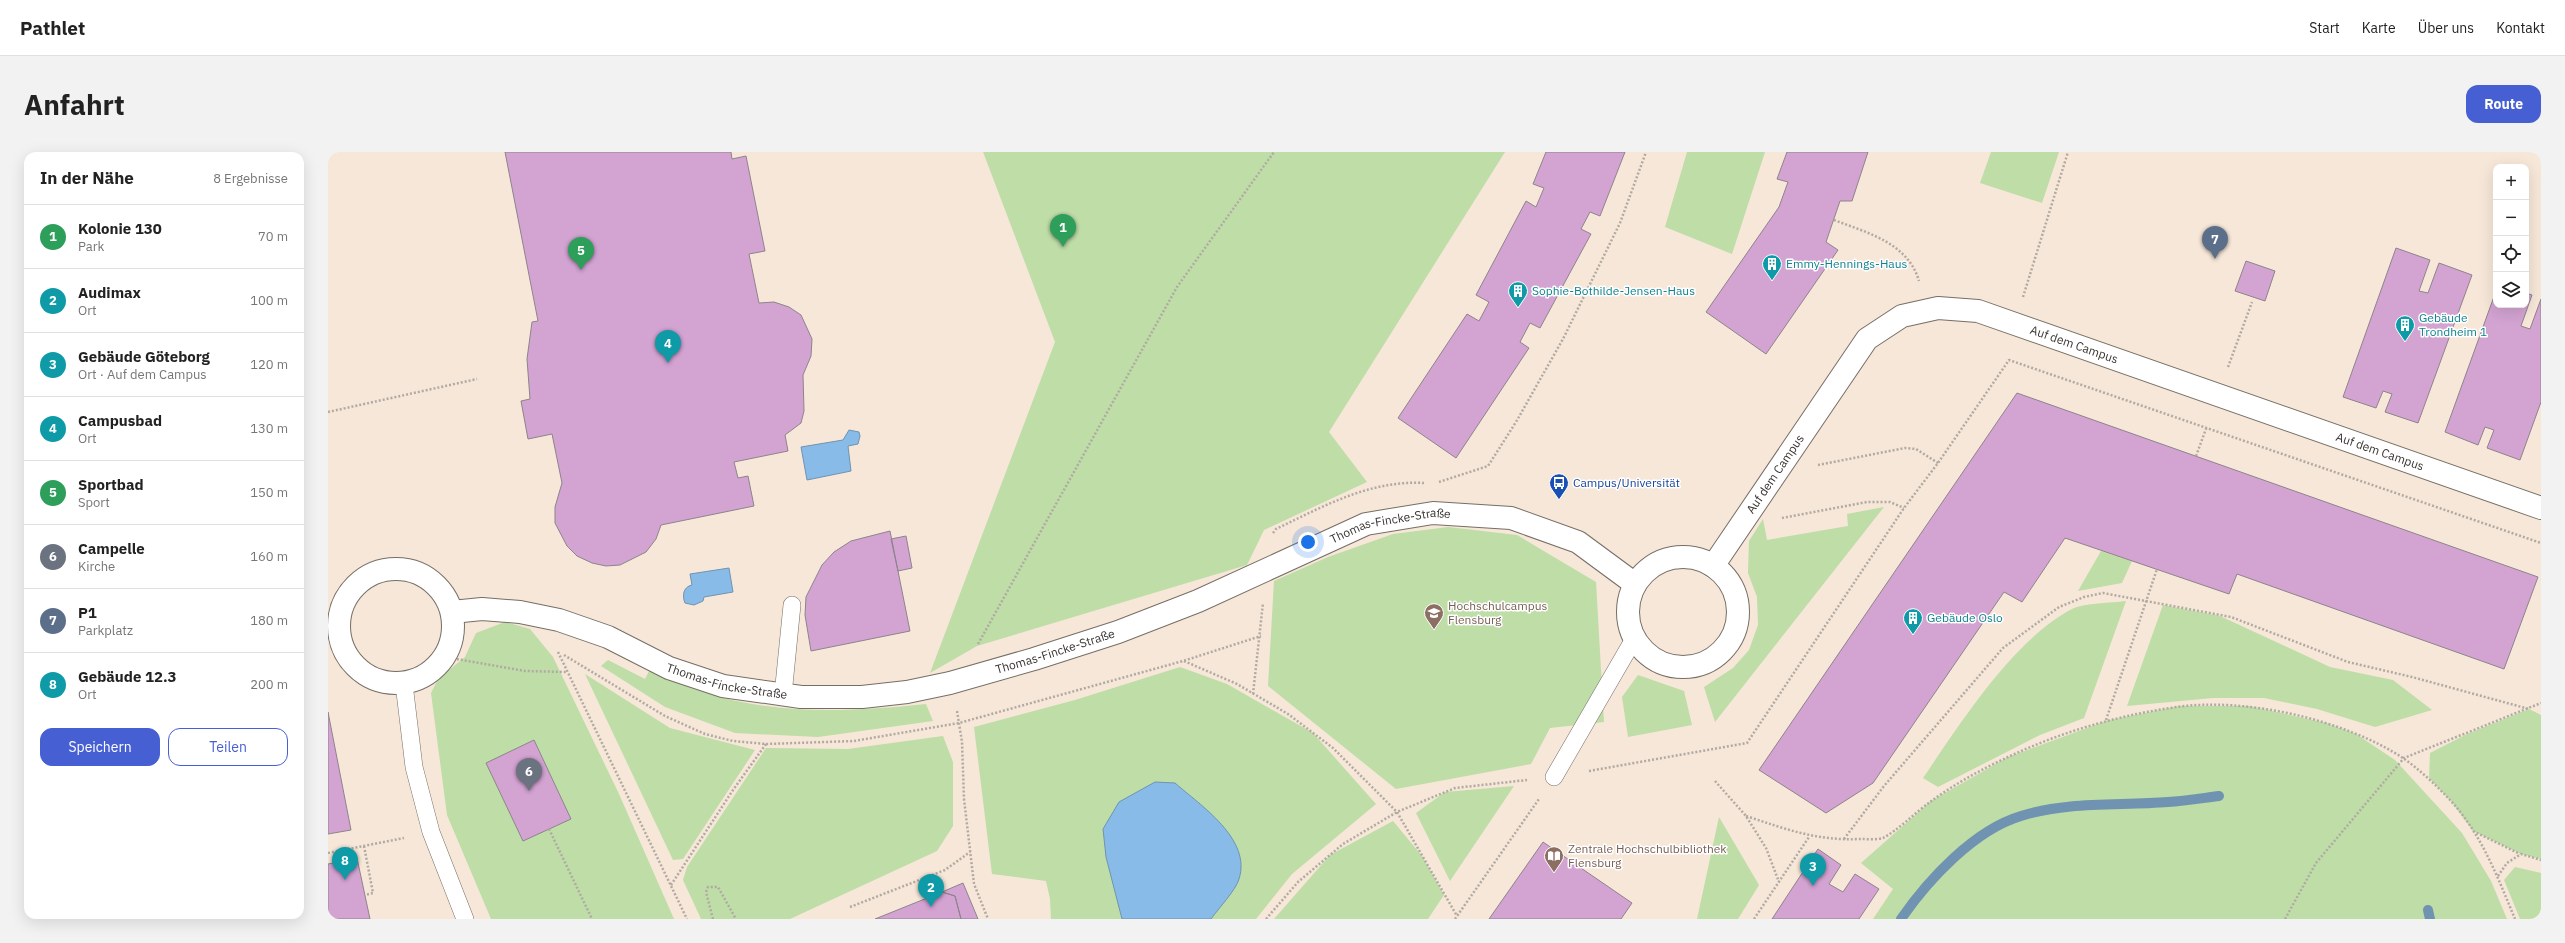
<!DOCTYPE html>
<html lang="de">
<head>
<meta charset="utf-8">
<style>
  body { margin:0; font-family:"IBM Plex Sans",sans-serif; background:#f2f2f2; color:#222 }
  .controls { position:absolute; right:12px; top:12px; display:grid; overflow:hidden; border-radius:8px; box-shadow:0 4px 16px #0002 }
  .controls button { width:36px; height:36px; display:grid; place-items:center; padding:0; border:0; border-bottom:1px solid #e0e0e0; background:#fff; color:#222; font:20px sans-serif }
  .you { position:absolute; left:980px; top:390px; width:14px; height:14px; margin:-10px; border:3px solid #fff; border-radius:50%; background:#1a73e8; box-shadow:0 0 0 6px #1a73e833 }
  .badge { display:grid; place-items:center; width:26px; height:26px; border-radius:50%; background:#465fd3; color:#fff; font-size:13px; font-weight:700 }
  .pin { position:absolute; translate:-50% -33px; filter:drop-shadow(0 1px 2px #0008) }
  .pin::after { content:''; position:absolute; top:21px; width:14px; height:12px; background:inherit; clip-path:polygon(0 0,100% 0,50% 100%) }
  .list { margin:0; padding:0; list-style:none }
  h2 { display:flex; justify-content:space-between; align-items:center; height:52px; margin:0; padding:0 16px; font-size:17px }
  h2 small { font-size:13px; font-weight:400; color:#767676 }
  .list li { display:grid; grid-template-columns:26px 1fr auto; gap:12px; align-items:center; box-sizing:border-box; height:64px; padding:0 16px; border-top:1px solid #e0e0e0 }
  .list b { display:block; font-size:15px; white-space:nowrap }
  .list p { margin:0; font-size:13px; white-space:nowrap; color:#767676 }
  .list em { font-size:13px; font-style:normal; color:#767676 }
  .actions { display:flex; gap:8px; padding:12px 16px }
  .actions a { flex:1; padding:9px 0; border:1px solid #465fd3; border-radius:12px; text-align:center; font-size:14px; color:#465fd3 }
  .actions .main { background:#465fd3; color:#fff }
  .icon { flex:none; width:22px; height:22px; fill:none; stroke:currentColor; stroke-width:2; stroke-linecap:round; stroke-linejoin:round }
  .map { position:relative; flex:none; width:2213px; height:767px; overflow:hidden; border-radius:12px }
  header { display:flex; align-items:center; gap:24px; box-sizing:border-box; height:56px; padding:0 20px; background:#fff; border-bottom:1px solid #e0e0e0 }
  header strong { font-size:19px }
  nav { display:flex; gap:22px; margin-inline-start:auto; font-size:14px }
  .intro { display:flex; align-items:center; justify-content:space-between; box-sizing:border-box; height:96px; padding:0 24px }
  h1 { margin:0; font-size:28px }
  .button { padding:10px 18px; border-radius:12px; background:#465fd3; color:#fff; font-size:14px; font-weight:700 }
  main { display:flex; gap:24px; padding:0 24px }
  aside { flex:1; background:#fff; border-radius:12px; box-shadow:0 4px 16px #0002 }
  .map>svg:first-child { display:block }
  .built { fill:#f6e7d8; fill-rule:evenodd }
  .green { fill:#bedda7 }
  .water { fill:#88bbe8; stroke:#7093b1 }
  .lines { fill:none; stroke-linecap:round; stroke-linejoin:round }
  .stream { stroke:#7093b1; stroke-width:10 }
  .building { fill:#d3a3d2; stroke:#8d848c }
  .service-casing { stroke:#766e66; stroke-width:18 }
  .minor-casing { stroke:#766e66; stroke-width:24 }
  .path { stroke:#b1aaa3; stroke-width:2.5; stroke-dasharray:2 2; stroke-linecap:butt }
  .service { stroke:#fff; stroke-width:17 }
  .minor { stroke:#fff; stroke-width:22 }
  .labels { text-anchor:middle; stroke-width:3; stroke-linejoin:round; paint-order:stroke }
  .culture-label { font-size:12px; fill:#0d838f; stroke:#fff; text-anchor:start }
  .street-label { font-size:12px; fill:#383531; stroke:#fff }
  .transit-label { font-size:12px; fill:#164399; stroke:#fff; text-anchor:start }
  .education-label { font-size:12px; fill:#785e54; stroke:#fff; text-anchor:start }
</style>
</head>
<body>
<header>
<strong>Pathlet</strong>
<nav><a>Start</a><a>Karte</a><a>Über uns</a><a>Kontakt</a></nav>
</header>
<div class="intro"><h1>Anfahrt</h1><a class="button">Route</a></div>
<main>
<aside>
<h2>In der Nähe<small>8 Ergebnisse</small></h2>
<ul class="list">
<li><span class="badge" style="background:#2e9e5b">1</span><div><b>Kolonie 130</b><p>Park</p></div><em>70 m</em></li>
<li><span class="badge" style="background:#0f9aa8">2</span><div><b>Audimax</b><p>Ort</p></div><em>100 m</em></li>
<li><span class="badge" style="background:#0f9aa8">3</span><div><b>Gebäude Göteborg</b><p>Ort · Auf dem Campus</p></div><em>120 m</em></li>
<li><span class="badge" style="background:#0f9aa8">4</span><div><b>Campusbad</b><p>Ort</p></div><em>130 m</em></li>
<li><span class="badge" style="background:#2e9e5b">5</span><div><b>Sportbad</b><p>Sport</p></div><em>150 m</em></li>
<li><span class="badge" style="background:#6b7280">6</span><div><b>Campelle</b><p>Kirche</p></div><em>160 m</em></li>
<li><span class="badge" style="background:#5c6f8a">7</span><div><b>P1</b><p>Parkplatz</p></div><em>180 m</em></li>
<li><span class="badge" style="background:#0f9aa8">8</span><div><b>Gebäude 12.3</b><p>Ort</p></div><em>200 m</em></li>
</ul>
<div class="actions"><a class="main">Speichern</a><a>Teilen</a></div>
</aside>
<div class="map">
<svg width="2213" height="767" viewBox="0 0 2213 767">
  <rect width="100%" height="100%" fill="#fdf3ea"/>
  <path class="built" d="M0 0H655L727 189 833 0H2213V767H0ZM2168 15H2198V153H2168Z"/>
  <path class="green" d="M655 0H1177L1001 280 1039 330 936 378 919 413 649 494 602 521 727 190Z
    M1359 0H1437L1404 102 1337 75Z
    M1663 0H1731L1714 51 1652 31Z
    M1556 355 1387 570 1376 535 1405 516 1421 498 1430 473 1429 445 1420 421 1421 389 1435 367 1439 388 1520 374 1519 362Z
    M1120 375 1189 383 1268 430 1276 570 1222 576 1203 612 1068 637 940 534 946 429 1000 405 1065 382Z
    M1773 399 1804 409 1794 431 1750 439Z
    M1798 449 1756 566 1712 583 1610 635 1595 626C1632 572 1685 488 1744 457 1755 451 1784 451 1798 449Z
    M1835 453 1892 464 2002 515 2065 528 2104 558 2047 575 1989 557 1936 546H1885L1799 554Z
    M177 470 202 477 225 505 291 642 346 767H163L119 663 103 541 110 527 137 505 148 481Z
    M280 508 317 527 322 517C411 565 501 562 598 552L605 569 490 585 407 581 337 555 273 514Z
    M852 515 899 532 985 581 1048 652 964 722 928 767H723L722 747 718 729 664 722 646 575 747 548Z
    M257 522 342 576 427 598 355 707 345 708Z
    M1310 523 1356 539 1364 573 1300 585 1294 545Z
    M1851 554H1921L1998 571 2028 582 2067 608 2134 681 2163 729 2179 767H1545L1565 737 1533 711 1603 649 1680 605 1778 569Z
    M2201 557 2213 563V707L2193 702 2145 679 2123 649 2101 626 2102 601 2139 582Z
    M615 584 625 610V674L609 699 462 767H373L355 728 359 715 438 596 520 597Z
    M1186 634 1122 729 1088 661 1117 640Z
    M1391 665 1431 733 1410 767H1369Z
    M1065 669 1094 704 1116 743 1100 767H946L1002 703Z
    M2187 715 2213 721V767H2192L2176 728Z"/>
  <path class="water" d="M521 278 531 280 532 284 530 292 520 294 523 319 479 328 473 295 515 288Z
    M401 416 405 440 376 445 375 449 366 453 357 451C354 444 355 435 364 433L362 422Z
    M827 630 847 631C872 653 924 687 911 727 908 738 890 757 883 767H794L778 705 775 677 791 650Z"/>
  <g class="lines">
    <path class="stream" d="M2100 758 2102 767
      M1573 767C1600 728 1646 678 1693 664 1740 649 1791 654 1840 650 1857 649 1875 646 1891 644"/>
  </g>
  <path class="building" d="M177 0H403L404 7 418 4 437 99 421 102 431 151 446 150 461 155 473 163 484 187 483 204 475 223 476 259 473 271 457 283 460 299 406 310 410 326 420 324 426 354 333 373 328 387 318 400 292 413 278 414 264 411 249 404 239 394 227 371V355L234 331 224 282 200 287 193 249 202 247 199 207 204 170 210 169Z
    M1218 0H1297L1272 64 1262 60 1253 77 1263 82 1212 176 1202 171 1192 190 1201 196 1128 306 1070 266 1139 162 1151 169 1161 150 1148 143 1198 49 1208 55 1216 36 1205 32Z
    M1459 0H1540L1524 49H1512L1498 90 1510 98 1438 202 1378 160 1451 55 1460 30 1449 27Z
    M2068 96 2102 108 2091 139 2100 141 2111 111 2144 123 2090 271 2057 260 2064 242 2055 239 2048 256 2015 245Z
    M1918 109 1947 119 1937 149 1907 139Z
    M2168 139V153H2198V141L2204 143 2193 174 2202 177 2213 147V250L2192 308 2159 296 2166 278 2157 275 2150 293 2117 280Z
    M1689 241 2210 425 2176 517 1909 422 1901 442 1737 386 1694 450 1676 440 1545 631 1498 661 1431 618Z
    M562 379 582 479 483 499 477 463 478 445 494 413 506 400 523 389Z
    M578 384 584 416 570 419 563 387Z
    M0 560 23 678 0 682Z
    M206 588 243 667 195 689 158 611Z
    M1215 690 1304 751 1293 767H1161Z
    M1490 697 1513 713 1501 732 1515 740 1527 722 1551 737 1531 767H1444Z
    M29 706 42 767H0V712Z
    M635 731 650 767H633L627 744 614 740Z
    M614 740 627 744 633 767H547Z"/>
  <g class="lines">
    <defs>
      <path id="service" d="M76 532 86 615 103 680 137 767
        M455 543 464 453
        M1226 625 1306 487"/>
      <g id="minor">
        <circle cx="1355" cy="460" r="55"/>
        <path id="s1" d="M1385 414 1539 187 1574 164 1610 156 1650 159 2213 356"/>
        <circle cx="68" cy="474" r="57"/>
        <path id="s2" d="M124 460 154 457 192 460 231 468 280 485 341 516 395 534 473 545H534L579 540 622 531 706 507 790 480 870 449 1038 372 1105 361 1183 366 1250 390 1307 432"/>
      </g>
    </defs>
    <use href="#service" class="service-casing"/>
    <use href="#minor" class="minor-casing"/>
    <path class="path" d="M1506 68C1540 81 1580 91 1591 129
      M1695 145 1740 0
      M1900 215 1924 150
      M0 260 149 227
      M1868 304 1879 274
      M1490 313 1577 296 1588 297 1610 311
      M1111 330 1160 314 1188 270 1235 187 1292 71 1318 0
      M1454 366 1539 350H1562L1576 356
      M945 381 948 377C996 354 1042 328 1096 331
      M650 492 849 135 946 0
      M230 500 359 767
      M236 503 337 564 377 582 405 589 438 592 526 589 631 571 855 509 933 484
      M117 505 197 519 239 520
      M856 509 909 532 960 562 1005 596 1069 660 1129 764
      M925 542 935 451
      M629 559 634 590 636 647 646 732 660 767
      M1778 568 1829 417
      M1261 619 1419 591 1576 356 1610 311 1681 208 2213 391
      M1387 629 1418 664 1438 696 1451 730
      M1418 664C1458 677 1488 689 1532 687 1539 687 1549 688 1555 686 1569 679 1588 660 1602 650 1625 633 1654 617 1680 605 1733 580 1791 563 1849 555 1918 545 2017 568 2075 606 2091 617 2109 634 2122 648 2153 681 2170 726 2187 767
      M221 677 264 767
      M2145 679 2192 702
      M1516 687 1556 634 1675 496 1731 455 1756 445 1775 441 1903 465 2020 510 2084 525 2201 557
      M36 694 45 741 37 743
      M0 701 76 686
      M2170 724 2179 711 2193 702 2213 708
      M343 733 405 638 438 592
      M522 755 617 718 642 700
      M385 767 378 740 380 735H390L408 767
      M938 767 970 730 1015 692 1069 660 1127 636 1199 628
      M1127 767 1211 647
      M1426 767 1481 685
      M1957 767 1988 711 2076 606 2213 551"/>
    <use href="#service" class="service"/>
    <use href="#minor" class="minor"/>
  </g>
  <defs>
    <symbol id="building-pin" viewBox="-11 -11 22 30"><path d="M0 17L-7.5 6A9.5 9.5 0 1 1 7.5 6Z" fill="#0f9aa8" stroke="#fff"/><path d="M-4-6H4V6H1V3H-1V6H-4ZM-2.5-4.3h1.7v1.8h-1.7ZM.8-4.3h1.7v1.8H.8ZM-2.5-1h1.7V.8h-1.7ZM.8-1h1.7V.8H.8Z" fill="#fff"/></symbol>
    <symbol id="bus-pin" viewBox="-11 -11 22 30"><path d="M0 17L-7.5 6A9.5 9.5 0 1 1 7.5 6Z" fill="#1a4fb4" stroke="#fff"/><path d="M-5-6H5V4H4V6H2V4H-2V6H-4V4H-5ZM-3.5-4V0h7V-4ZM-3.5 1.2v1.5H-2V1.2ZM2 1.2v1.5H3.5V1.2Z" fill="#fff"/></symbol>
    <symbol id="university-pin" viewBox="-11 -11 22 30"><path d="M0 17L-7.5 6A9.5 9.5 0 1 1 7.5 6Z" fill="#8d6e63" stroke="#fff"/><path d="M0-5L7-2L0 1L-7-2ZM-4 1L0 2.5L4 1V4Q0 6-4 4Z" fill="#fff"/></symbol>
    <symbol id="library-pin" viewBox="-11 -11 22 30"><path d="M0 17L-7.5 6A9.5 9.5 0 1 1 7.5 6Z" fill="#8d6e63" stroke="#fff"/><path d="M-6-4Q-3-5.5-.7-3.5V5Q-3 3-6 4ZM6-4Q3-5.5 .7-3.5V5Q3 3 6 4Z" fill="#fff"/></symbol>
  </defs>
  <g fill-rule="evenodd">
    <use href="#building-pin" x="1433" y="101" width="22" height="30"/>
    <use href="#building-pin" x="1179" y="128" width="22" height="30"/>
    <use href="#building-pin" x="2066" y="162" width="22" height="30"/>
    <use href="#bus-pin" x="1220" y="320" width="22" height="30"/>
    <use href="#university-pin" x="1095" y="450" width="22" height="30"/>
    <use href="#building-pin" x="1574" y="455" width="22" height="30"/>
    <use href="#library-pin" x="1215" y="693" width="22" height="30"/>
  </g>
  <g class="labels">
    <g class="culture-label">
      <text x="1458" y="116">Emmy-Hennings-Haus</text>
      <text x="1204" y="143">Sophie-Bothilde-Jensen-Haus</text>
      <text x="2091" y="170">Gebäude<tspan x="2091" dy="14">Trondheim 1</tspan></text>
      <text x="1599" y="470">Gebäude Oslo</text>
    </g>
    <g class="street-label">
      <text dy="4" stroke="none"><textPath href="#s1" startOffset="495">Auf dem Campus</textPath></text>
      <text dy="4" stroke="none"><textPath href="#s1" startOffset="819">Auf dem Campus</textPath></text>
      <text dy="4" stroke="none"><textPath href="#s1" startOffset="111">Auf dem Campus</textPath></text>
      <text dy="4" stroke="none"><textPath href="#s2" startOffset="984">Thomas-Fincke-Straße</textPath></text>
      <text dy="4" stroke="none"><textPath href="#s2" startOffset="624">Thomas-Fincke-Straße</textPath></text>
      <text dy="4" stroke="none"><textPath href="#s2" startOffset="288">Thomas-Fincke-Straße</textPath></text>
    </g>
    <g class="transit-label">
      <text x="1245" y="335">Campus/Universität</text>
    </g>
    <g class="education-label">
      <text x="1120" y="458">Hochschulcampus<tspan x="1120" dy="14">Flensburg</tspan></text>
      <text x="1240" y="701">Zentrale Hochschulbibliothek<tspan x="1240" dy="14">Flensburg</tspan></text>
    </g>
  </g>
</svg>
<div class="controls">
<button>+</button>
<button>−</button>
<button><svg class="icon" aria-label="locate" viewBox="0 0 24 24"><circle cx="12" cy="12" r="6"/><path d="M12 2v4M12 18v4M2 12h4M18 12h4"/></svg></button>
<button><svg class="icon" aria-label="layers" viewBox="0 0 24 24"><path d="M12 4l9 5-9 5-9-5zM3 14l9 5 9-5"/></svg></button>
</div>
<div class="you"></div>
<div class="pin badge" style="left:735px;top:95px;background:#2e9e5b">1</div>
<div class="pin badge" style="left:603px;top:755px;background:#0f9aa8">2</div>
<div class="pin badge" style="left:1485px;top:734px;background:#0f9aa8">3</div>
<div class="pin badge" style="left:340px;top:211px;background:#0f9aa8">4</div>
<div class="pin badge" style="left:253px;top:118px;background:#2e9e5b">5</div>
<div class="pin badge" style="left:201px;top:639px;background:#6b7280">6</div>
<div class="pin badge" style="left:1887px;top:107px;background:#5c6f8a">7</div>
<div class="pin badge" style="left:17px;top:728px;background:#0f9aa8">8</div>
</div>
</main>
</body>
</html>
